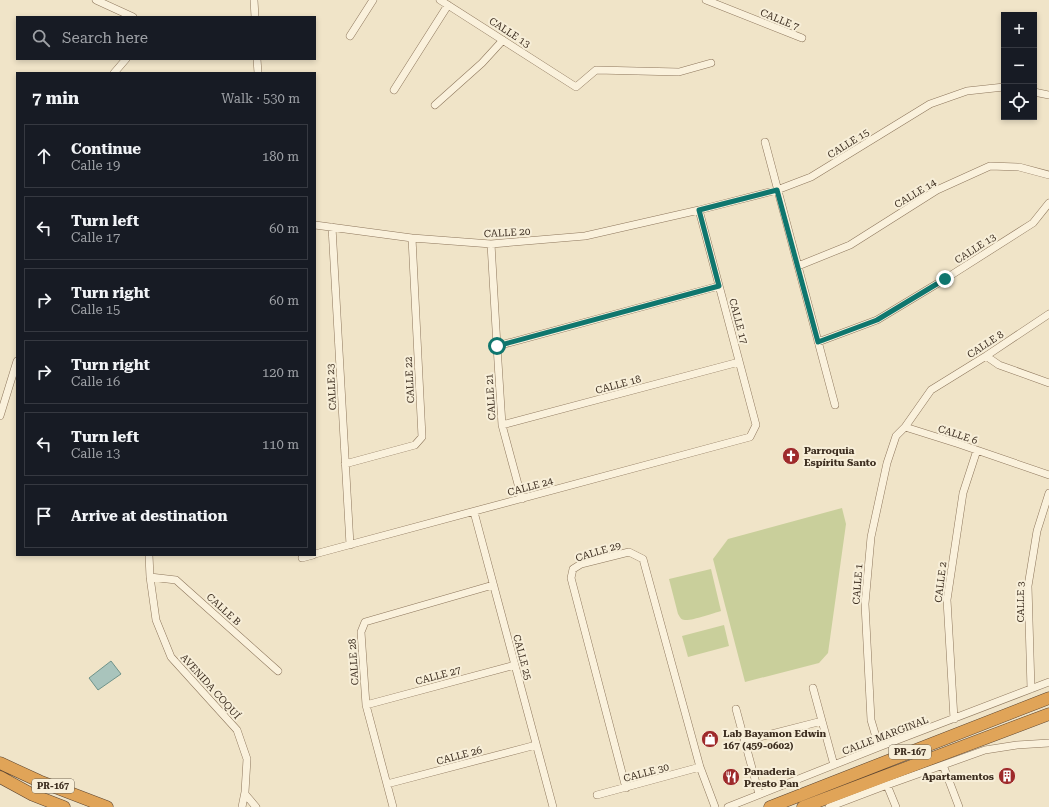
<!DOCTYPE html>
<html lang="en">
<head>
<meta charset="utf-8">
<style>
  body { margin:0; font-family:"Roboto Serif",serif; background:#20242c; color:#f1f3f6 }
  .controls { position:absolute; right:12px; top:12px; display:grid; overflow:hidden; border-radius:0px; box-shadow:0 2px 6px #0003 }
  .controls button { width:36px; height:36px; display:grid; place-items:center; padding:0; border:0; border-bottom:1px solid #363941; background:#171b24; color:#f1f3f6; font:20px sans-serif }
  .stop { position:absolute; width:12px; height:12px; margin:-9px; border:3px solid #0f766e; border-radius:50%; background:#fff }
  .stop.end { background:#0f766e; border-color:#fff; box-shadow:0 1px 4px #0008 }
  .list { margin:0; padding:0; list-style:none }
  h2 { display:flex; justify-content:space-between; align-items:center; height:52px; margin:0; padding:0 16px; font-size:17px }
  h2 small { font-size:13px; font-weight:400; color:#9ea1a6 }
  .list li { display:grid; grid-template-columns:26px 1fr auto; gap:12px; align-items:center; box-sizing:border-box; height:64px; margin:0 8px 8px; padding:0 8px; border:1px solid #363941; border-radius:0px }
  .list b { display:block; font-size:15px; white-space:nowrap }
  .list p { margin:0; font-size:13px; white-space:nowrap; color:#9ea1a6 }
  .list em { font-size:13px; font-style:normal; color:#9ea1a6 }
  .icon { flex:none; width:22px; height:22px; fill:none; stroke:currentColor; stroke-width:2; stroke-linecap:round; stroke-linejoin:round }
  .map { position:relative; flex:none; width:1049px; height:807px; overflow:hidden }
  .search { position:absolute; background:#171b24; box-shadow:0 2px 6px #0003; left:16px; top:16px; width:300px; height:44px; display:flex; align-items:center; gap:10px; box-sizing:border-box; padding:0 14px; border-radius:0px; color:#9ea1a6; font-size:15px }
  .panel { position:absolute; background:#171b24; box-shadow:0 2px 6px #0003; left:16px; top:72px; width:300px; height:484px; border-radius:0px }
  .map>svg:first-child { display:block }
  .green { fill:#c9cf9b }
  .water { fill:#a9c4bc; stroke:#6f938a }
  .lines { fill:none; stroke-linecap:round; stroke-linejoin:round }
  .street-casing { stroke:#8d765c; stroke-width:8 }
  .highway-casing { stroke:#5b4430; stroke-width:13 }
  .street { stroke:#faf1dc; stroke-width:7 }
  .highway { stroke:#e0a458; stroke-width:12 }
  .route { stroke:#0f766e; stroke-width:5 }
  .labels { text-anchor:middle; stroke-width:4; stroke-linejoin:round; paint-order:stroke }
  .shield { fill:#f7eed8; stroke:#756857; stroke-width:1 }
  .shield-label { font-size:9px; font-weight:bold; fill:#3d2e20 }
  .street-label { font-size:10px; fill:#3d2e20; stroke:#f7eed8 }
  .poi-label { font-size:10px; font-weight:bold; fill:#3d2e20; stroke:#f7eed8; text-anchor:start }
</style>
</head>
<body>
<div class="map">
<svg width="1049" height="807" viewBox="0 0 1049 807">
  <rect width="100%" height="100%" fill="#f0e4c8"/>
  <path class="green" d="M842 508 846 524 828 653 819 663 745 682 713 559 728 539Z
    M711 569 721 611C714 613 691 621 685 620 681 620 680 617 678 614L669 579Z
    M724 625 729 646 688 657 682 636Z"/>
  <path class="water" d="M111 661 121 674 98 690 89 678Z"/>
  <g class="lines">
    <defs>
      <path id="street" d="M96 0 133 17
        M254 0 255 17
        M440 0 576 87 596 70 679 72 711 63
        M706 0 802 38
        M350 36 373 0
        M257 59 258 73
        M114 73 126 59
        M394 90 448 5
        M1034 92 1049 95
        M435 105 482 63 503 40
        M765 142 835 405
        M315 225 412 238 491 244 585 236 699 210 777 190 811 177 930 104 967 91 1004 87
        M332 227 350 545
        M491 244 497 346 502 425 522 499
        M798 266 850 245 937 190 990 166 1019 167 1049 175
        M818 342 877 320 945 279 1033 223 1049 203
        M497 346 719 286
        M986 356 999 365 1049 383
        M0 416 17 361
        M502 425 739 362
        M905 427 959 444 1049 475
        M345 464 415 445 422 437 412 238
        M474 512 553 807
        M315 554 750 437 756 425 699 210
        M149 555 150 577 156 620 171 657 237 730 247 759 245 792 242 807
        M302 558 313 555
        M150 577 176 580 278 671
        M813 688 834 765
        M1031 689 1028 586 1037 531 1049 493
        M366 705 515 665
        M736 709 759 794
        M954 719 947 600 963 493 977 450
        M744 741 822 721
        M879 747 871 720 865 604 871 537 887 463 896 436 905 427 931 390 986 356 1049 314
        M943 765 959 807
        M387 784 536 745
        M887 785 896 807
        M626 788 571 578 573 569 581 564 629 552 643 559 700 767 715 807
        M245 794 256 807
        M597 795 700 767
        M393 807 366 705 361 632 365 622 493 585
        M728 807 879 747 1049 682
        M829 807 887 785 985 750 1017 745 1049 743"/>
      <path id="highway" d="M0 763 39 781 107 807
        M0 777 33 795 64 807
        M770 807 1049 698
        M803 807 1049 714"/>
    </defs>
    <use href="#street" class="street-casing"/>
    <use href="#highway" class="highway-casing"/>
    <use href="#street" class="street"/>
    <use href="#highway" class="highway"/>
  </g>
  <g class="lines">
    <path class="route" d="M497 346 719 286 699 210 777 190 818 342 877 320 945 279"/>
  </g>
  <defs>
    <symbol id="church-disc" viewBox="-11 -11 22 22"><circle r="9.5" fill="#9e2a2b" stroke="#f7eed8"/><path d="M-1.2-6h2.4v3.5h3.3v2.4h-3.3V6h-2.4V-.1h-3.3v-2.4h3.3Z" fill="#fff"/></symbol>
    <symbol id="shop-disc" viewBox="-11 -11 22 22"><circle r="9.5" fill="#9e2a2b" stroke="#f7eed8"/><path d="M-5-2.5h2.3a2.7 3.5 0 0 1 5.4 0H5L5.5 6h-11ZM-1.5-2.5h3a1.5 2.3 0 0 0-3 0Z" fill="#fff"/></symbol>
    <symbol id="building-disc" viewBox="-11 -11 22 22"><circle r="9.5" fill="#9e2a2b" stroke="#f7eed8"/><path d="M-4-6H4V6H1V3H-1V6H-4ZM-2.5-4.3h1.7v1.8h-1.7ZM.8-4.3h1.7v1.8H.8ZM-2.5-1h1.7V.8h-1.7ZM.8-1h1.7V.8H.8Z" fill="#fff"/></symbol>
    <symbol id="restaurant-disc" viewBox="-11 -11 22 22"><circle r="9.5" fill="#9e2a2b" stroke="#f7eed8"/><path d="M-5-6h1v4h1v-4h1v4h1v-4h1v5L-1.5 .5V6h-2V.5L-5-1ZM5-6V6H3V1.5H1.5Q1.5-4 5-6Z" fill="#fff"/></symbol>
  </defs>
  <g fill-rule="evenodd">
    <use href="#church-disc" x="781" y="446" width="20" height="20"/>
    <use href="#shop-disc" x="700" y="729" width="20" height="20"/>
    <use href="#building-disc" x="997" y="766" width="20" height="20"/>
    <use href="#restaurant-disc" x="721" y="767" width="20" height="20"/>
  </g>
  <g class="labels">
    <g class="shield">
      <rect x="889" y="745" width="42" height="14" rx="3"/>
      <rect x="32" y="779" width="42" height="14" rx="3"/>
    </g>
    <g class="shield-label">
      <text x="910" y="755">PR-167</text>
      <text x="53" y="789">PR-167</text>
    </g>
    <g class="street-label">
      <text transform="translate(780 19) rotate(22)" y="4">CALLE 7</text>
      <text transform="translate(510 32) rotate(33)" y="4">CALLE 13</text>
      <text transform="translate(848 143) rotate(-32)" y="4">CALLE 15</text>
      <text transform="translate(915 193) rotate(-31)" y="4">CALLE 14</text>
      <text transform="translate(507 232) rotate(-3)" y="4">CALLE 20</text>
      <text transform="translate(975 248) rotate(-33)" y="4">CALLE 13</text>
      <text transform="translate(739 321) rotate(75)" y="4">CALLE 17</text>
      <text transform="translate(985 344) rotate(-33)" y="4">CALLE 8</text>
      <text transform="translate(409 380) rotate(-93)" y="4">CALLE 22</text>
      <text transform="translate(618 384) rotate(-15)" y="4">CALLE 18</text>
      <text transform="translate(331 387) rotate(-93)" y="4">CALLE 23</text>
      <text transform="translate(490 397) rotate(-94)" y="4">CALLE 21</text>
      <text transform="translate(958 434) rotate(18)" y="4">CALLE 6</text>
      <text transform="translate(530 486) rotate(-15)" y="4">CALLE 24</text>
      <text transform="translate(598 551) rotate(-17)" y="4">CALLE 29</text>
      <text transform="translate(940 582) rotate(-83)" y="4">CALLE 2</text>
      <text transform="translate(857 584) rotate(-86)" y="4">CALLE 1</text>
      <text transform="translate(1020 602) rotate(-90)" y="4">CALLE 3</text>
      <text transform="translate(224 609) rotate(42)" y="4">CALLE B</text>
      <text transform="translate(523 657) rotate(75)" y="4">CALLE 25</text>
      <text transform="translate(353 662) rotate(-94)" y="4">CALLE 28</text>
      <text transform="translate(438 675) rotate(-15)" y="4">CALLE 27</text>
      <text transform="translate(211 686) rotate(48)" y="4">AVENIDA COQUÍ</text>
      <text transform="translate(885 735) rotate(-21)" y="4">CALLE MARGINAL</text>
      <text transform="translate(459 755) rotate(-15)" y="4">CALLE 26</text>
      <text transform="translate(646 772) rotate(-15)" y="4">CALLE 30</text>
    </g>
    <g class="poi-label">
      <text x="804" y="454">Parroquia<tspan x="804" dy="12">Espíritu Santo</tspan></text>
      <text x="723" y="737">Lab Bayamon Edwin<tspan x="723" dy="12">167 (459-0602)</tspan></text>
      <text x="744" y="775">Panaderia<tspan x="744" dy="12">Presto Pan</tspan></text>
      <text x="994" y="780" text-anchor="end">Apartamentos</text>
    </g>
  </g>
</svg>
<div class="controls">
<button>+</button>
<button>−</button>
<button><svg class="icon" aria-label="locate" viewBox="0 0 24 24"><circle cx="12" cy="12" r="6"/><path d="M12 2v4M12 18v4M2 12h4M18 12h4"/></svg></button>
</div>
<div class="stop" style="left:497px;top:346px"></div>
<div class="stop end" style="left:945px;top:279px"></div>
<div class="search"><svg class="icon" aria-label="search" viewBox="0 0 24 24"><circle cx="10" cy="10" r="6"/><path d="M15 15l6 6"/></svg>Search here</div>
<section class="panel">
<h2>7 min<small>Walk · 530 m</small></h2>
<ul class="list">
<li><svg class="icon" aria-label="ahead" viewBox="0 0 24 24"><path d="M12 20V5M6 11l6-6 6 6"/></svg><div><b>Continue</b><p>Calle 19</p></div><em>180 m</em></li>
<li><svg class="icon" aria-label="left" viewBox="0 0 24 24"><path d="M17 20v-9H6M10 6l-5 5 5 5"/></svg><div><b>Turn left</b><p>Calle 17</p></div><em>60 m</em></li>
<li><svg class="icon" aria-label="right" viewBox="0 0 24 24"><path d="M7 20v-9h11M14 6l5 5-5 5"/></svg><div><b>Turn right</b><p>Calle 15</p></div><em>60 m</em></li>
<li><svg class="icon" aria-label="right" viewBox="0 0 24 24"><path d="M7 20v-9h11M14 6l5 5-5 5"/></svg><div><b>Turn right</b><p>Calle 16</p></div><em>120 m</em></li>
<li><svg class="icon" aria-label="left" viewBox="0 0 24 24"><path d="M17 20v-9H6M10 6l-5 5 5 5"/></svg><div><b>Turn left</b><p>Calle 13</p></div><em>110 m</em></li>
<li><svg class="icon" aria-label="arrive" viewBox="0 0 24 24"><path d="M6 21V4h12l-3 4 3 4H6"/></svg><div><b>Arrive at destination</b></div></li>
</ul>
</section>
</div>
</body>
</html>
